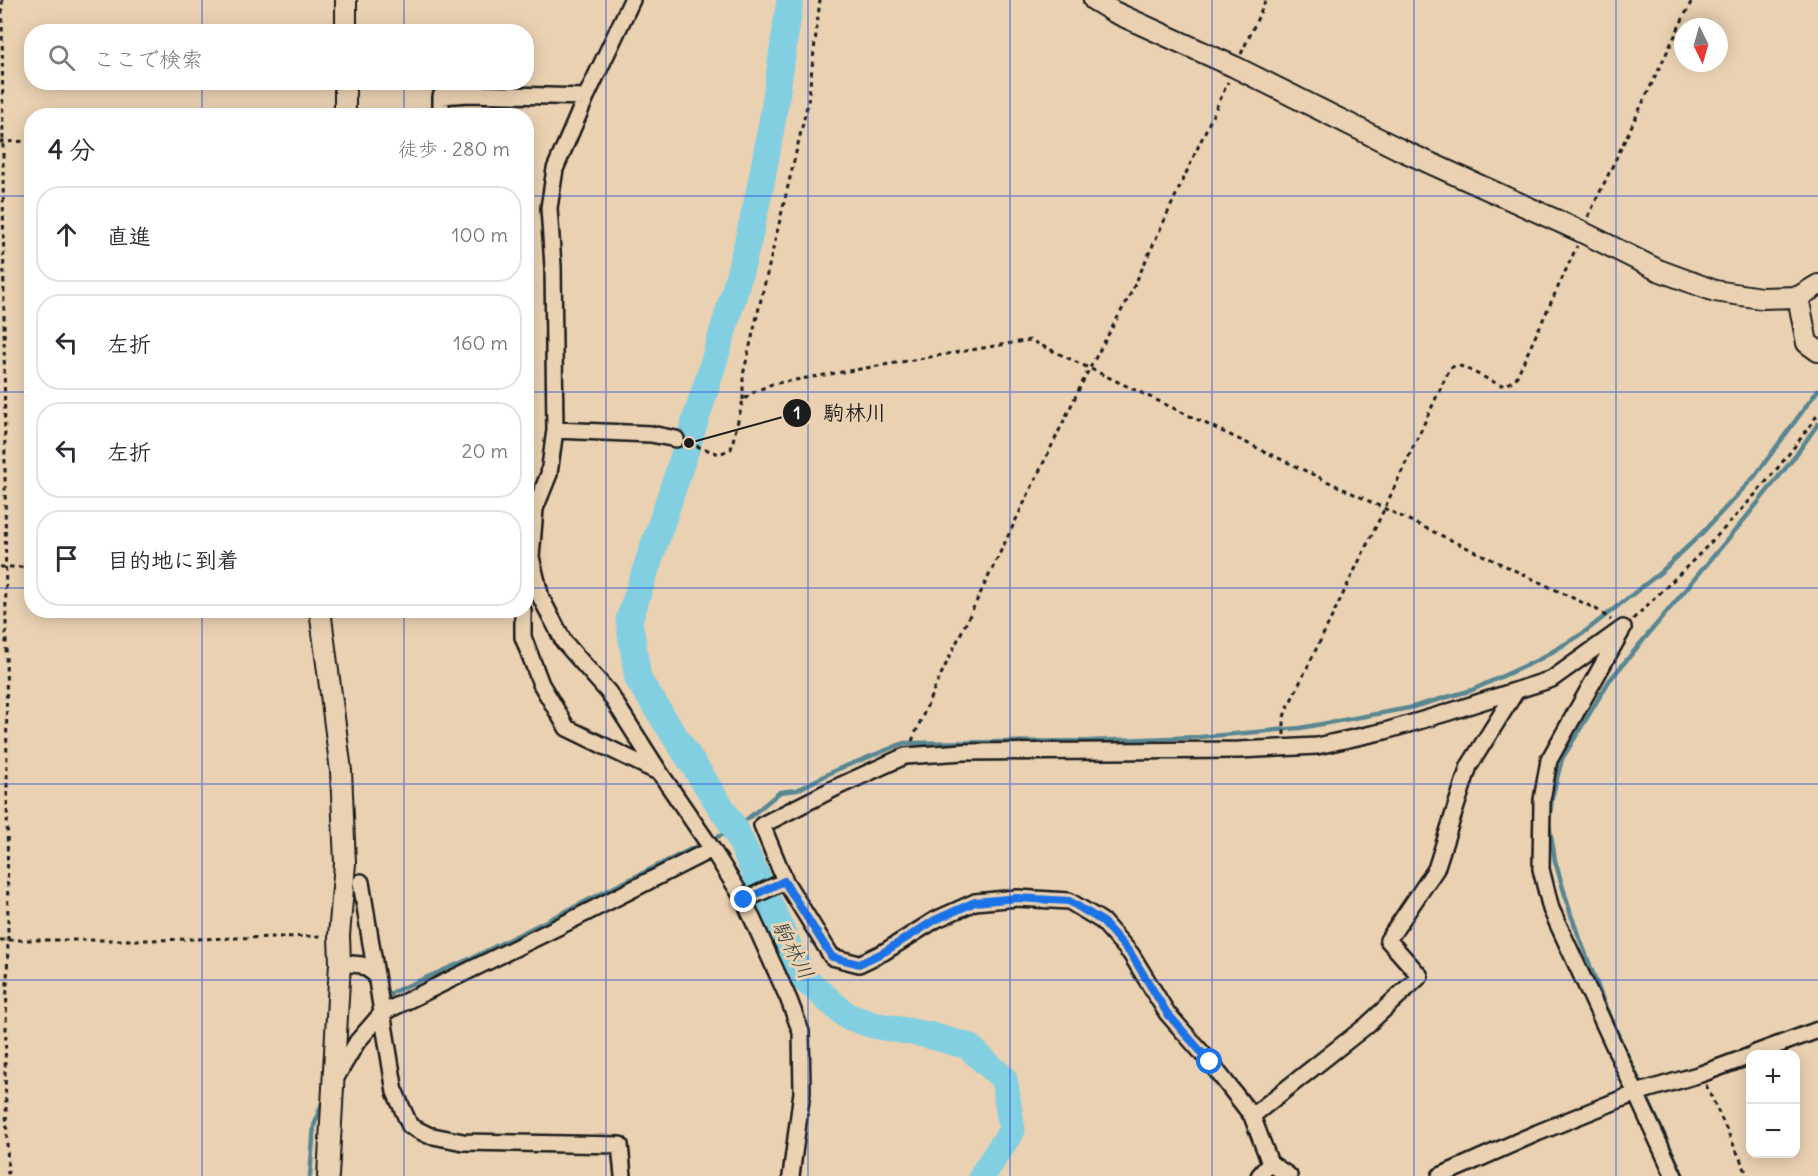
<!DOCTYPE html>
<html lang="ja">
<head>
<meta charset="utf-8">
<style>
  body { margin:0; font-family:Delius,"Klee One",sans-serif; background:#f2f2f3; color:#2b2b33 }
  .controls { position:absolute; right:18px; bottom:18px; display:grid; overflow:hidden; border-radius:12px; box-shadow:0 3px 15px #0003 }
  .controls button { width:54px; height:54px; display:grid; place-items:center; padding:0; border:0; border-bottom:2px solid #e1e1e2; background:#fff; color:#2b2b33; font:30px sans-serif }
  .compass { position:absolute; left:1674px; top:18px; width:54px; height:54px; border-radius:50%; background:#fff; box-shadow:0 3px 15px #0003; rotate:175deg }
  .stop { position:absolute; width:18px; height:18px; margin:-14px; border:4px solid #1a73e8; border-radius:50%; background:#fff }
  .stop.end { background:#1a73e8; border-color:#fff; box-shadow:0 2px 6px #0008 }
  .list { margin:0; padding:0; list-style:none }
  h2 { display:flex; justify-content:space-between; align-items:center; height:78px; margin:0; padding:0 24px; font-size:26px }
  h2 small { font-size:20px; font-weight:400; color:#7c7c81 }
  .list li { display:grid; grid-template-columns:39px 1fr auto; gap:18px; align-items:center; box-sizing:border-box; height:96px; margin:0 12px 12px; padding:0 12px; border:2px solid #e1e1e2; border-radius:24px }
  .list b { display:block; font-size:22px; white-space:nowrap }
  .list em { font-size:20px; font-style:normal; color:#7c7c81 }
  .icon { flex:none; width:33px; height:33px; fill:none; stroke:currentColor; stroke-width:2; stroke-linecap:round; stroke-linejoin:round }
  .map { position:relative; flex:none; width:1818px; height:1176px; overflow:hidden }
  .search { position:absolute; background:#fff; box-shadow:0 3px 15px #0003; left:24px; top:24px; width:510px; height:66px; display:flex; align-items:center; gap:15px; box-sizing:border-box; padding:0 21px; border-radius:24px; color:#7c7c81; font-size:22px }
  .panel { position:absolute; background:#fff; box-shadow:0 3px 15px #0003; left:24px; top:108px; width:510px; height:510px; border-radius:24px }
  .map>svg:first-child { display:block }
  .lines { fill:none; stroke-linecap:round; stroke-linejoin:round }
  .stream { stroke:#598792; stroke-width:4.5 }
  .river { stroke:#82cfe1; stroke-width:27 }
  .minor-casing { stroke:#1c1c1c; stroke-width:20 }
  .tertiary-casing { stroke:#1c1c1c; stroke-width:24 }
  .path { stroke:#1c1c1c; stroke-width:3; stroke-dasharray:4.5 4.5; stroke-linecap:butt }
  .minor { stroke:#ead1b2; stroke-width:15 }
  .tertiary { stroke:#ead1b2; stroke-width:20 }
  .route { stroke:#1a73e8; stroke-width:8 }
  .grid { fill:none; stroke:#1d4ed8; stroke-width:1.5; stroke-opacity:0.55 }
  .labels { text-anchor:middle; stroke-width:6; stroke-linejoin:round; paint-order:stroke }
  .water-label { font-size:21px; font-style:italic; fill:#304043; stroke:#ead1b2 }
  .leader { fill:none; stroke:#1c1c1c; stroke-width:2 }
  .callout-dot { fill:#1c1c1c; stroke:#ead1b2; stroke-width:2 }
  .mark-label { font-size:18px; text-anchor:middle; font-weight:bold; fill:#fff }
  .callout-label { font-size:21px; text-anchor:middle; font-weight:bold; fill:#1c1c1c; stroke:#ead1b2; stroke-width:6; stroke-linejoin:round; paint-order:stroke }
</style>
</head>
<body>
<div class="map">
<svg width="1818" height="1176" viewBox="0 0 1818 1176">
  <rect width="100%" height="100%" fill="#ead1b2"/>
  <filter id="ink" filterUnits="userSpaceOnUse"><feTurbulence type="fractalNoise" baseFrequency=".0167" numOctaves="2"/><feDisplacementMap in="SourceGraphic" scale="12" xChannelSelector="R" yChannelSelector="G"/><feConvolveMatrix kernelMatrix="1 2 1 2 8 2 1 2 1" color-interpolation-filters="sRGB"/></filter>
  <g filter="url(#ink)">
    <g class="lines">
      <path class="stream" d="M383 1002 393 992 474 957 691 849 735 829 780 792 797 790 836 770 904 743 1090 741 1200 737 1300 728 1409 708 1472 690 1540 659 1582 634 1661 572 1702 533 1755 476 1818 390
        M343 1047 363 1024
        M310 1176 314 1126 324 1097
        M1683 1176 1606 1008 1571 915 1555 861 1549 823 1552 798 1562 759 1609 681 1748 515 1793 459 1818 424"/>
      <path class="river" d="M790 0C779 79 768 160 749 237 716 367 671 493 629 620L638 679 735 829 803 978 847 1016 873 1025 928 1035 968 1046 1004 1079 1012 1130 982 1176"/>
      <defs>
        <path id="minor" d="M441 116V96L469 94 586 97
          M555 430 651 434 676 439
          M535 509 531 557 541 598 564 642 609 693 660 773 712 849 744 900 789 1000 801 1032 802 1092 791 1176
          M532 516 549 474 555 430 553 266 549 208 555 169 586 97 632 0
          M523 610V637L541 684 567 728 660 773
          M1621 632 1549 760 1542 800 1541 869 1551 909 1674 1176
          M361 882 395 1092 410 1126 428 1135 463 1142 620 1145 623 1176
          M744 900 785 881
          M340 963 362 965 376 975
          M1753 1054 1818 1030
          M335 1079 357 1042 382 1013 558 927 712 849
          M1252 1116 1366 1026 1420 976 1388 940 1436 869 1469 766 1516 691
          M1259 1176 1270 1163
          M1289 1176 1270 1163 1252 1116 1210 1062 1167 1013 1131 954 1102 921 1069 901 1017 898 975 902 935 920 884 952 859 964 832 957 785 881 762 825 837 787 905 756 963 752 1239 750 1317 746 1385 731 1446 713 1552 679 1623 628
          M1440 1176 1537 1133 1636 1093 1701 1074 1750 1056"/>
        <path id="tertiary" d="M1094 0 1114 12 1235 67 1399 149 1580 231 1658 270 1715 291 1761 298 1798 297 1818 285
          M346 32V0
          M345 116V82
          M1798 297 1807 343 1818 351
          M320 610 341 771 345 863 339 936 340 963 328 1176"/>
      </defs>
      <use href="#minor" class="minor-casing"/>
      <use href="#tertiary" class="tertiary-casing"/>
      <path class="path" d="M2 0 8 940 5 1072 8 1176
        M1241 54 1266 0
        M0 142 32 141
        M1588 217 1692 0
        M743 400V375L808 102 820 0
        M688 443 719 454 731 449 743 400 754 392 772 384 1030 340 1596 609 1611 620
        M0 567H32
        M1633 619C1698 557 1768 488 1818 414
        M1284 735V717L1286 711 1381 516 1450 368 1457 365 1463 367 1500 385 1508 384 1516 378 1577 246
        M912 741 935 687 1085 377 1130 295 1228 82
        M0 940H151L322 936
        M1706 1085 1748 1176"/>
      <use href="#minor" class="minor"/>
      <use href="#tertiary" class="tertiary"/>
    </g>
  </g>
  <g class="lines" filter="url(#ink)">
    <path class="route" d="M744 900 784 881 832 957 859 964 884 952 935 920 975 902 1017 898 1069 901 1102 921 1131 954 1167 1013 1210 1062"/>
  </g>
  <path class="grid" d="M202 0V32M404 0V32M606 0V1176M808 0V1176M1010 0V1176M1212 0V1176M1414 0V1176M1616 0V1176M202 82V116M404 82V116M0 196H32M526 196H1818M0 392H32M526 392H1818M0 588H32M526 588H1818M202 610V1176M404 610V1176M0 784H1818M0 980H1818"/>
  <g class="labels">
    <g class="water-label">
      <text transform="translate(793 950) rotate(62)" y="7">駒林川</text>
    </g>
  </g>
  <path class="leader" d="M689 443L797 413"/>
  <g class="callout-dot">
    <circle cx="689" cy="443" r="6"/>
    <circle cx="797" cy="413" r="15"/>
  </g>
  <g class="mark-label">
    <text x="797" y="419">1</text>
  </g>
  <g class="callout-label">
    <text x="855" y="420">駒林川</text>
  </g>
</svg>
<div class="controls">
<button>+</button>
<button>−</button>
</div>
<svg class="compass" viewBox="-18 -18 36 36"><path d="M0-13l5 13h-10z" fill="#e53935"/><path d="M0 13l5-13h-10z" fill="#7c7c81"/></svg>
<div class="stop" style="left:1210px;top:1062px"></div>
<div class="stop end" style="left:744px;top:900px"></div>
<div class="search"><svg class="icon" aria-label="search" viewBox="0 0 24 24"><circle cx="10" cy="10" r="6"/><path d="M15 15l6 6"/></svg>ここで検索</div>
<section class="panel">
<h2>4 分<small>徒歩 · 280 m</small></h2>
<ul class="list">
<li><svg class="icon" aria-label="ahead" viewBox="0 0 24 24"><path d="M12 20V5M6 11l6-6 6 6"/></svg><div><b>直進</b></div><em>100 m</em></li>
<li><svg class="icon" aria-label="left" viewBox="0 0 24 24"><path d="M17 20v-9H6M10 6l-5 5 5 5"/></svg><div><b>左折</b></div><em>160 m</em></li>
<li><svg class="icon" aria-label="left" viewBox="0 0 24 24"><path d="M17 20v-9H6M10 6l-5 5 5 5"/></svg><div><b>左折</b></div><em>20 m</em></li>
<li><svg class="icon" aria-label="arrive" viewBox="0 0 24 24"><path d="M6 21V4h12l-3 4 3 4H6"/></svg><div><b>目的地に到着</b></div></li>
</ul>
</section>
</div>
</body>
</html>
